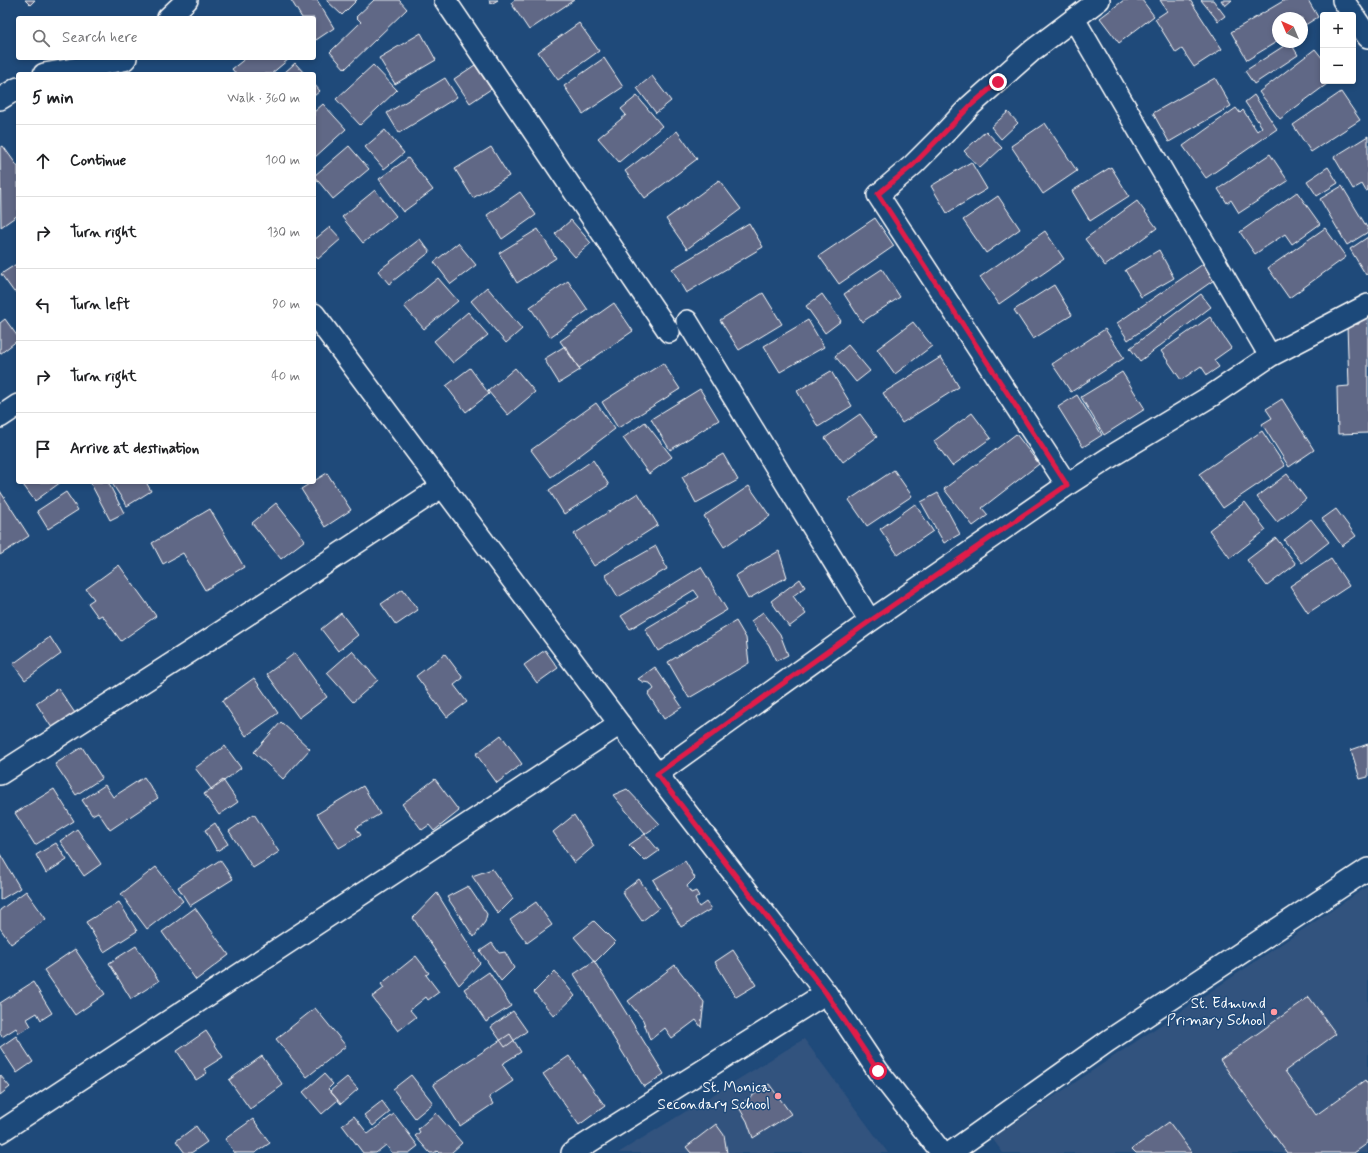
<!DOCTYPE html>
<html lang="en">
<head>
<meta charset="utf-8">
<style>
  body { margin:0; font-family:Mynerve,sans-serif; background:#f6f6f6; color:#202124 }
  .controls { position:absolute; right:12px; top:12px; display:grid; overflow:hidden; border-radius:4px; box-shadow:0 2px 6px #0003 }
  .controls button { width:36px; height:36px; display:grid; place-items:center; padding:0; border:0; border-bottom:1px solid #e0e0e0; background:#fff; color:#202124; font:20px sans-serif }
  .compass { position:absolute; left:1272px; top:12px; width:36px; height:36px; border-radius:50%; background:#fff; box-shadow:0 2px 6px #0003; rotate:316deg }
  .stop { position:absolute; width:12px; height:12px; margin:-9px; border:3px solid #e11d48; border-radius:50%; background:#fff }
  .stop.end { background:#e11d48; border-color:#fff; box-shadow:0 1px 4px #0008 }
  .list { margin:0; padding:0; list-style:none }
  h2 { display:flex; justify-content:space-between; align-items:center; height:52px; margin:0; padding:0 16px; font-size:17px }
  h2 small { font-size:13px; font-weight:400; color:#757577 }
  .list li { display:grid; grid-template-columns:26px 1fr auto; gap:12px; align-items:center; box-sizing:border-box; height:72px; padding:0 16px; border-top:1px solid #e0e0e0 }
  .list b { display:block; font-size:15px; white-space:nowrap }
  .list em { font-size:13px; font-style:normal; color:#757577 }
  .icon { flex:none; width:22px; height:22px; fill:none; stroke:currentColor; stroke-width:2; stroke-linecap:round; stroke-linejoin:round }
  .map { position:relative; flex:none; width:1368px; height:1153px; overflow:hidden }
  .search { position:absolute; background:#fff; box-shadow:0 2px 6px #0003; left:16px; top:16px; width:300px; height:44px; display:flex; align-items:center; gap:10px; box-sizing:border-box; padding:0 14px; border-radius:4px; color:#757577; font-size:15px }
  .panel { position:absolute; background:#fff; box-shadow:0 2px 6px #0003; left:16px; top:72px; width:300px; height:412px; border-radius:4px }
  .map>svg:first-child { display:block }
  .built { fill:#32537e }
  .building { fill:#606886; stroke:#fff }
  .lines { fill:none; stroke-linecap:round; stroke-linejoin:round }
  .minor-casing { stroke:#fff; stroke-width:24 }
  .minor { stroke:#1f4a7a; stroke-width:21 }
  .route { stroke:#e11d48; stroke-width:5 }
  .poi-dot { fill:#ff9aa2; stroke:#1f4a7a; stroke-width:1.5 }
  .labels { text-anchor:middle; stroke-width:3; stroke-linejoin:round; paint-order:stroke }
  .poi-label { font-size:15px; fill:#fff; stroke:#1f4a7a; text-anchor:end }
</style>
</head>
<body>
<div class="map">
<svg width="1368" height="1153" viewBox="0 0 1368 1153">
  <rect width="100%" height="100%" fill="#1f4a7a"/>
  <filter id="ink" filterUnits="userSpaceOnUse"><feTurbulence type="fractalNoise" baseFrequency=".025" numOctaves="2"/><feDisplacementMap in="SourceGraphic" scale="8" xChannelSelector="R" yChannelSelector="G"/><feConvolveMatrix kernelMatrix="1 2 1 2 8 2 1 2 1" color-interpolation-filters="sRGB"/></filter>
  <g filter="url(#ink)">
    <path class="built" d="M1368 886V1153H1003L992 1138Z
      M804 1039 888 1153H618Z"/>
    <path class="building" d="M25 0H35L30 5Z
      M291 0H317L334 28 316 40 314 37V18H302Z
      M326 0H357L342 15Z
      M374 0H399L407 9 345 69 330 52 361 22 356 17Z
      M489 0H498L491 4Z
      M515 0H574L529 30 511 3Z
      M1124 0H1142L1154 16 1119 43 1100 18Z
      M1160 0H1190L1222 49 1194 67 1182 49 1176 53 1155 19 1167 11Z
      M1201 0H1213L1225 16 1218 21Z
      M1221 0H1232L1225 6Z
      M1285 0H1308L1318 17 1302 27V18H1278V41L1247 60 1231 32Z
      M579 23 599 51 558 80 538 52Z
      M421 33 436 60 395 84 379 58Z
      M1290 42 1298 55 1254 84 1245 71Z
      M1315 49 1323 59V81H1331L1280 119 1259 92Z
      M246 58H289V59L271 74H236L232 69Z
      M604 58 623 87 583 114 564 86Z
      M295 63 305 74H283Z
      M373 65 397 90 360 125 336 99Z
      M475 65 491 89 470 103 454 79Z
      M652 76 671 101 656 113 637 88Z
      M445 78 457 97 399 133 387 113Z
      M1215 78 1231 106 1169 142 1153 113Z
      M314 84 320 91 314 96Z
      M1341 92 1360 120 1311 152 1293 125Z
      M1254 95 1277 129 1206 178 1183 146 1236 108 1240 113 1243 110 1257 131 1262 127 1245 102Z
      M637 96 662 126 619 162 598 138 626 115 621 109Z
      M323 104 346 129 314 158V112Z
      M1008 112 1018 123 1001 139 991 127Z
      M1045 123 1077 171 1043 194 1011 146Z
      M385 130 404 153 384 169 365 147Z
      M677 131 697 159 645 198 625 171Z
      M986 131 1002 148 980 168 964 151Z
      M1368 136V190L1366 191 1362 184 1353 189 1334 157Z
      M3 146 18 167V215L1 227 0 148Z
      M349 146 369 169 333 199 314 176Z
      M491 147 509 176 473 198 455 169Z
      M1270 154 1288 181 1239 213 1231 200 1227 203 1218 189Z
      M408 158 433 190 403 212 379 179Z
      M971 162 987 189 947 213 931 186Z
      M1111 167 1129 196 1090 221 1072 191Z
      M1328 167 1338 183 1317 196 1307 181Z
      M719 180 741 209 687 249 666 219Z
      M1342 186 1368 229V232L1347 245 1320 199Z
      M375 190 396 216 363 243 342 217Z
      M520 192 536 215 502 239 487 215Z
      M1297 192 1320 224 1292 244 1285 234 1255 254 1240 232Z
      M998 196 1020 229 986 253 963 220Z
      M1137 201 1157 228 1105 266 1085 239Z
      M875 218 894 246 839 284 819 256Z
      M571 220 591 243 575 257 555 234Z
      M749 223 763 247 686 293 672 269Z
      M330 227 341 239 318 259 314 254V240Z
      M1325 228 1346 257 1289 298 1268 268Z
      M538 229 556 258 517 283 499 253Z
      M1045 231 1064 259 999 304 980 277Z
      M1368 237V273L1366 275 1350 249Z
      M420 239 430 252 389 284 378 271Z
      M458 243 476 265 451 284 434 262Z
      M1159 250 1174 278 1141 297 1125 270Z
      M18 263V290L14 292 1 274Z
      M1203 264 1214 280 1128 340 1117 323Z
      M882 269 900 297 862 322 844 294Z
      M438 278 458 301 424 329 404 306Z
      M568 281 588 310 550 337 530 307Z
      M1054 285 1072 315 1033 339 1014 310Z
      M487 287 522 329 506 343 471 301Z
      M763 293 782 324 739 350 720 320Z
      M822 294 841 321 825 333 806 306Z
      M1201 294 1211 307 1140 361 1130 348Z
      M614 303 633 331 579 368 560 341Z
      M1358 311H1368V433L1338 434 1337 387 1349 386 1347 325 1359 324Z
      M468 312 488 335 453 363 434 341Z
      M1210 317 1231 348 1214 360 1219 367 1207 375 1201 366 1181 380 1161 351Z
      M5 319 18 337V340L0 354V323Z
      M808 320 824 347 780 372 764 346Z
      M913 322 932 346 895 374 877 349Z
      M1105 329 1124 358 1071 392 1052 364Z
      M848 345 870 371 856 382 835 356Z
      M565 346 580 370 559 383 544 359Z
      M941 357 959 387 902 423 883 393Z
      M663 363 680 389 618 428 602 402Z
      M470 368 489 394 466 412 446 386Z
      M515 368 535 392 508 415 488 391Z
      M831 371 852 406 818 427 797 391Z
      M1122 372 1145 409 1104 435 1081 397Z
      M700 389 719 420 670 450 651 419Z
      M1077 395 1102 435 1083 447 1058 407Z
      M1282 399 1314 450 1289 467 1262 424 1272 418 1266 409Z
      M596 403 615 429 551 477 531 450Z
      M972 413 991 438 952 466 934 441Z
      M860 414 877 437 843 462 825 438Z
      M645 422 672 457 649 474 623 438Z
      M1262 431 1285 466 1223 508 1199 474Z
      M1016 434 1039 464 982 508 988 515 973 526 944 489Z
      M723 454 738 480 696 503 682 477Z
      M593 460 609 485 564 514 549 490Z
      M894 470 912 496 867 526 849 500Z
      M327 473 351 510 325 527 301 489Z
      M1287 474 1306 499 1277 522 1257 497Z
      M21 482H61L35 501Z
      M90 482H108L124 513 110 520Z
      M111 482H146L151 491 127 506Z
      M749 486 770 516 724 547 704 516Z
      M0 491 29 536 0 555Z
      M66 492 78 510 48 529 37 511Z
      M638 493 658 525 594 566 574 534Z
      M938 493 960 534 944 543 921 502Z
      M1245 502 1266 530 1230 558 1209 530Z
      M276 503 305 540 281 559 252 523Z
      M915 504 933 531 898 555 880 529Z
      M210 509 244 567 205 590 183 553 163 564 152 543Z
      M1336 509 1356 536 1342 546 1322 519Z
      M1311 519 1329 542 1302 563 1284 540Z
      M1276 538 1296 564 1267 586 1247 560Z
      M656 546 667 569 618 597 605 575Z
      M779 551 787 577 748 599 735 576Z
      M1331 559 1349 586 1308 613 1290 586Z
      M119 565 156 616 121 641 102 615 98 617 88 603 94 599 86 589Z
      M701 567 727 610 658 651 645 629 699 597 694 590 630 629 621 616Z
      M800 579 805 587 793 596 806 614 789 627 771 601Z
      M403 589 418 610 396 625 381 604Z
      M763 612 780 634 788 655 776 661 769 645 751 621Z
      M341 613 358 635 338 651 321 629Z
      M736 621 746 638 749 663 689 698 668 662Z
      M50 637 61 654 25 680 13 664Z
      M545 650 558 668 537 683 524 665Z
      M352 651 378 680 353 702 327 673Z
      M295 653 327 697 299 718 267 674Z
      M445 654 463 678 454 685 467 702 447 717 416 676Z
      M655 667 682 707 664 719 648 694 654 689 650 683 643 682 638 679Z
      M254 678 278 713 246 736 222 701Z
      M58 688 75 713 52 728 36 703Z
      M281 722 310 749 283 779 254 752Z
      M501 735 522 764 497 783 476 754Z
      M1368 744V777L1360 779 1351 750Z
      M225 746 241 768 212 790 195 768Z
      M82 747 102 778 76 795 55 764Z
      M144 777 158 798 110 830 98 812 92 815 82 800 105 785 113 797Z
      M435 779 459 811 434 831 429 825 422 830 402 804Z
      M223 780 238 802 219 815 204 794Z
      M363 786 380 814 356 828 361 835 339 848 317 814Z
      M54 789 74 821 35 845 15 813Z
      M627 789 660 824 645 834 613 795Z
      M254 814 279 852 253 868 229 831Z
      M574 815 594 846 574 863 553 832Z
      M215 823 228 844 217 851 205 830Z
      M77 829 101 864 84 876 60 841Z
      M645 834 659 851 645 861 629 845Z
      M56 843 67 860 46 873 36 855Z
      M0 854 20 888 0 900Z
      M220 860 233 879 190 906 178 887Z
      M685 861 695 878 687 886 691 893 696 891 699 896 695 899 699 907 706 902 711 909 681 927 653 880Z
      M156 867 183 901 147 929 121 894Z
      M492 869 513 899 498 914 472 876Z
      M639 879 659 908 642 921 622 892Z
      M468 886 487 914 485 922 474 937 447 897Z
      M26 891 46 919 11 944 0 928V910Z
      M437 893 480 963 459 985 413 918Z
      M119 902 137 931 104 952 86 922Z
      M536 902 552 925 527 943 510 920Z
      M195 908 229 955 196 980 162 932Z
      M594 921 615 942 595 962 574 937Z
      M492 943 499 953 505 952 514 968 501 981 480 951Z
      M136 946 159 981 131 999 109 963Z
      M75 949 105 994 75 1015 44 970Z
      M733 950 756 985 736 997 715 962Z
      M416 956 429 973 426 975 439 992 428 1000 426 997 410 1010 416 1017 398 1031 372 997 384 988 381 984Z
      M594 961 664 1074 644 1087 574 974Z
      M675 965 704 1002 701 1027 696 1020 672 1038 665 1028 650 1040 643 1020 628 1001Z
      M555 971 575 996 554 1016 534 992Z
      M489 972 511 1006 486 1022 464 989Z
      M33 982 52 1013 41 1020 37 1013 27 1019 31 1026 19 1033 16 1028 2 1037 0 1033V1003Z
      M1309 997 1336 1034 1285 1071 1316 1115 1365 1080 1368 1085V1143L1354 1153H1287L1220 1060Z
      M315 1008 346 1046 307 1077 276 1039Z
      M513 1011 527 1031 505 1047 491 1027Z
      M206 1031 223 1057 204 1069 207 1073 196 1080 177 1051Z
      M510 1034 521 1052 502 1064 513 1081 489 1097 493 1104 460 1126 433 1084Z
      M16 1036 33 1062 17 1073 0 1047Z
      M262 1056 283 1085 250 1109 229 1080Z
      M569 1056 605 1106 579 1125 543 1074Z
      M324 1074 333 1084 328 1089 338 1100 322 1114 303 1092Z
      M0 1075 10 1087 0 1095Z
      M411 1075 433 1103 415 1118 393 1089Z
      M347 1077 358 1089 341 1104 330 1091Z
      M769 1084 791 1114 753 1138 747 1121 738 1106Z
      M382 1101 390 1112 373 1126 364 1115Z
      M436 1113 462 1143 451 1153H439L437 1151 434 1153H430L415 1136 420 1132 418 1129Z
      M394 1114 418 1146 409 1153H392L386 1145 376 1153H363L342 1125 354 1116 368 1134Z
      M253 1119 270 1143 255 1153H235L225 1139Z
      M1169 1122 1192 1153H1136L1132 1149Z
      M716 1124 724 1135 727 1153H691L686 1147Z
      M196 1126 207 1142 191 1153H185L176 1141Z"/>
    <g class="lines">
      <defs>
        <path id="minor" d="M445 0 669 332
          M1343 0 1368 37
          M168 18 187 0
          M1074 19 1270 356
          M44 74 124 60 126 58
          M0 99 18 88
          M314 314 657 774 826 993 878 1071 942 1153
          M687 321 870 621
          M0 417 18 405
          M1067 485 878 195 913 165 941 137 970 106 1033 50 1099 0
          M0 774 224 630 443 486
          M657 774 870 621 1067 485 1115 454 1211 396 1270 356 1368 305
          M0 1132 620 724
          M572 1153 826 993
          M950 1153 1108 1041 1368 869"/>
      </defs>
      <use href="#minor" class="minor-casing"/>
      <use href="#minor" class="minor"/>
    </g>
  </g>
  <g class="lines" filter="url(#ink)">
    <path class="route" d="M878 1071 826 993 657 774 870 621 1067 485 878 194 913 165 970 106 998 82"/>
  </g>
  <g class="poi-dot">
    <circle cx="1274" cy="1012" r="4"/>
    <circle cx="778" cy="1096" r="4"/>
  </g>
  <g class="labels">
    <g class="poi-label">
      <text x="1266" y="1008">St. Edmund<tspan x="1266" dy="17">Primary School</tspan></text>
      <text x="770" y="1092">St. Monica<tspan x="770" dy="17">Secondary School</tspan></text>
    </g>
  </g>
</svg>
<div class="controls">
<button>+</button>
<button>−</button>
</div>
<svg class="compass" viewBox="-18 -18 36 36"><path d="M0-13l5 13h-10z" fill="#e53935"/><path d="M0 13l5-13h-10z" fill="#757577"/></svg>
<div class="stop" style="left:878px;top:1071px"></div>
<div class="stop end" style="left:998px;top:82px"></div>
<div class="search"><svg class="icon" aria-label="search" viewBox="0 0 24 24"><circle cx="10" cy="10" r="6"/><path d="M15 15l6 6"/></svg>Search here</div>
<section class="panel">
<h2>5 min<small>Walk · 360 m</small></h2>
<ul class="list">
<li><svg class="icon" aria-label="ahead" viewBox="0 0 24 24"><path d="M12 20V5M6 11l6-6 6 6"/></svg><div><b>Continue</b></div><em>100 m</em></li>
<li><svg class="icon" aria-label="right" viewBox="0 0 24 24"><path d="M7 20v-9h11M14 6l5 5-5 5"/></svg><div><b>Turn right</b></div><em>130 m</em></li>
<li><svg class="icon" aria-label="left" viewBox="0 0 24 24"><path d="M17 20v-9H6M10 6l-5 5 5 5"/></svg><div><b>Turn left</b></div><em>90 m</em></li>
<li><svg class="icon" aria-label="right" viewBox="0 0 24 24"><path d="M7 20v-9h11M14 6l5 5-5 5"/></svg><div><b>Turn right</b></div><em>40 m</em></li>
<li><svg class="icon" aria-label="arrive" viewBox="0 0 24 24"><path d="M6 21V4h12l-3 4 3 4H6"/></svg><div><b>Arrive at destination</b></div></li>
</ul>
</section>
</div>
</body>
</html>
